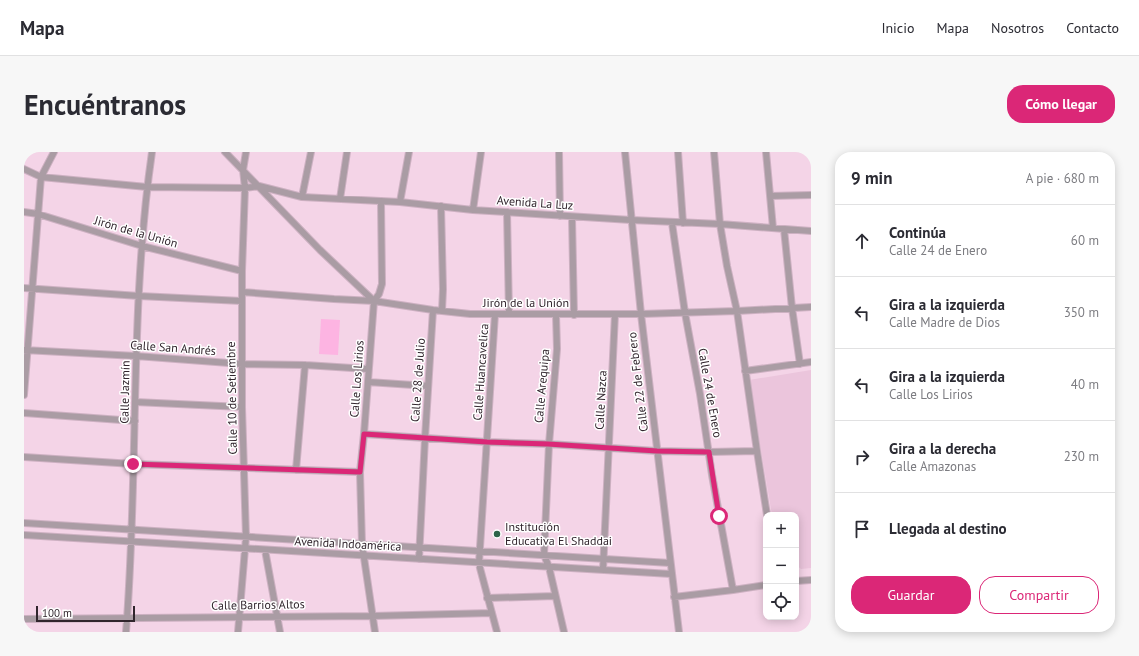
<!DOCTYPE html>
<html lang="es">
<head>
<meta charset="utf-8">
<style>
  body { margin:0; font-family:"PT Sans",sans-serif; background:#f7f7f7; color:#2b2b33 }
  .controls { position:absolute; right:12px; bottom:12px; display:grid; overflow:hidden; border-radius:8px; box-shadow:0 2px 10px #0003 }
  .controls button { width:36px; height:36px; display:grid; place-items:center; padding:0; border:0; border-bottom:1px solid #e1e1e2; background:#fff; color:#2b2b33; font:20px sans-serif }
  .scale { position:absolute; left:12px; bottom:10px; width:99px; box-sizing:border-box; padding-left:4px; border:2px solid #31252d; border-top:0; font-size:11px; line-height:14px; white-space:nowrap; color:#31252d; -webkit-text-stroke:3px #fff; paint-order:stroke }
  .stop { position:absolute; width:12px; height:12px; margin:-9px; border:3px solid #db2777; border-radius:50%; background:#fff }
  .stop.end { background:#db2777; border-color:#fff; box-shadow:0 1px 4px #0008 }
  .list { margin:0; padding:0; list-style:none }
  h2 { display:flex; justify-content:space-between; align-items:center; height:52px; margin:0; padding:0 16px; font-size:17px }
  h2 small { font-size:13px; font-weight:400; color:#7c7c81 }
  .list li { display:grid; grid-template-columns:26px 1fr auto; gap:12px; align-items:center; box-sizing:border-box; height:72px; padding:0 16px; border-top:1px solid #e1e1e2 }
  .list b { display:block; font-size:15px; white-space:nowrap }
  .list p { margin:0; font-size:13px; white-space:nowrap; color:#7c7c81 }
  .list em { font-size:13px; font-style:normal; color:#7c7c81 }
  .actions { display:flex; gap:8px; padding:12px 16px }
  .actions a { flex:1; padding:9px 0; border:1px solid #db2777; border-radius:16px; text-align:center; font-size:14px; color:#db2777 }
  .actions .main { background:#db2777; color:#fff }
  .icon { flex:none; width:22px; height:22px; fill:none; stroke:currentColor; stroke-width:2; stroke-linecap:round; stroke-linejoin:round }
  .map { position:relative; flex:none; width:787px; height:480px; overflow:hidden; border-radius:16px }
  header { display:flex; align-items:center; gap:24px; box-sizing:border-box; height:56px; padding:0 20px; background:#fff; border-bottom:1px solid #e1e1e2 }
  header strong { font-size:19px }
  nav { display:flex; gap:22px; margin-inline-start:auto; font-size:14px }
  .intro { display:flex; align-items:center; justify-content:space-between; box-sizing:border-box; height:96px; padding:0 24px }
  h1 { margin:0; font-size:28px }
  .button { padding:10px 18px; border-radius:16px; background:#db2777; color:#fff; font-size:14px; font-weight:700 }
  main { display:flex; gap:24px; padding:0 24px }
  aside { flex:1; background:#fff; border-radius:16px; box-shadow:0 2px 10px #0003 }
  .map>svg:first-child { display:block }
  .built { fill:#ebc5dc }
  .park { fill:#fdb4e2 }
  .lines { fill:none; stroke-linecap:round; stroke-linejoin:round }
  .minor-casing { stroke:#cdb1c2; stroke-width:8 }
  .minor { stroke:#aa9ca4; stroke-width:6 }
  .route { stroke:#db2777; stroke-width:5 }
  .poi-dot { fill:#2d644a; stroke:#fff; stroke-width:1.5 }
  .labels { text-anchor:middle; stroke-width:3; stroke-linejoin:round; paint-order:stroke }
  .street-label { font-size:12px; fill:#31252d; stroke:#fff }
  .poi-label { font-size:12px; fill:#31252d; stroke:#fff; text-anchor:start }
</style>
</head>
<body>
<header>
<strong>Mapa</strong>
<nav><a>Inicio</a><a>Mapa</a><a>Nosotros</a><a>Contacto</a></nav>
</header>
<div class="intro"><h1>Encuéntranos</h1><a class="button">Cómo llegar</a></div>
<main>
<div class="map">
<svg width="787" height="480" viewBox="0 0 787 480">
  <rect width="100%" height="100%" fill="#f4d4e7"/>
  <path class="built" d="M787 218V416L777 417 772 413V363H748L725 228Z"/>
  <path class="park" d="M297 167 316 168 314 203 295 202Z"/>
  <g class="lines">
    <defs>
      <path id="minor" d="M201 0 296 98 350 149
        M535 0 536 64
        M601 0 617 162 655 480
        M654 0 659 71
        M690 0 696 72 703 114 713 159 733 299 743 363
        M742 0 749 76
        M0 17 17 25 123 35 221 36 235 34 278 45 376 50 449 58 607 68 696 72 787 79
        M746 44 787 43
        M278 45 287 0
        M316 47 323 0
        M376 50 385 0
        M417 54 419 137 418 159
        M449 58 457 0
        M0 60 14 62 118 94 218 119
        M483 60 485 162
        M548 65 550 163
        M648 71 661 161 676 242 688 323 709 438
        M760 77 768 156 776 212
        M0 136 115 144 218 149
        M218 140 310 147 350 149 409 158 446 162H617L713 159 787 155
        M471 162 455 411 456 416 473 480
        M532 163 533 197 525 292 520 403 525 415 540 480
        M0 198 112 204 218 212 281 213 344 217
        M721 219 787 210
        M344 230 404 234
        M0 243 17 25 30 0
        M111 250 218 255
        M0 261 111 269
        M340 282 463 290 525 292 633 299 685 300 733 299
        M0 305 109 312 336 320
        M272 318 281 213
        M0 371 646 411
        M0 383 647 422
        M241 398 256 480
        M395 407 401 286 409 158
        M579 418 591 162
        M772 429 787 428
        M650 445 709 438 742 433
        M463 446 531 444
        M0 467 348 464 468 461
        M102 480C115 320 105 159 128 0
        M214 480 222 385 218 255V119L221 36 219 18 222 0
        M351 480 338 392 336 320 340 282 350 149 355 142 358 132 357 49"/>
    </defs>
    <use href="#minor" class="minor-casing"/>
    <use href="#minor" class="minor"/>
  </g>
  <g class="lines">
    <path class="route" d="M109 312 336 320 340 282 463 290 524 292 633 299 685 300 695 364"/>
  </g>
  <circle class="poi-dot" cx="473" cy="382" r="4"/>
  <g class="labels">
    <g class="street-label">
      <text transform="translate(511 51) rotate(4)" y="4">Avenida La Luz</text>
      <text transform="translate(112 80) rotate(16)" y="4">Jirón de la Unión</text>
      <text x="502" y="155">Jirón de la Unión</text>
      <text transform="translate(149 196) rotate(4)" y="4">Calle San Andrés</text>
      <text transform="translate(457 220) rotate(-86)" y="4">Calle Huancavelica</text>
      <text transform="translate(333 227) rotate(-86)" y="4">Calle Los Lirios</text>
      <text transform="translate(394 228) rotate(-86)" y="4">Calle 28 de Julio</text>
      <text transform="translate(614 230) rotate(-97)" y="4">Calle 22 de Febrero</text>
      <text transform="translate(518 234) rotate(-85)" y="4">Calle Arequipa</text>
      <text transform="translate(101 240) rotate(-89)" y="4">Calle Jazmín</text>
      <text transform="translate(686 241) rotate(80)" y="4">Calle 24 de Enero</text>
      <text transform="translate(208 246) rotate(-91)" y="4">Calle 10 de Setiembre</text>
      <text transform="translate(577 248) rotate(-87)" y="4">Calle Nazca</text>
      <text transform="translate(324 392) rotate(3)" y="4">Avenida Indoamérica</text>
      <text transform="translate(234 453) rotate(-1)" y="4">Calle Barrios Altos</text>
    </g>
    <g class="poi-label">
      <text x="481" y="379">Institución<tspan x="481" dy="14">Educativa El Shaddai</tspan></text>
    </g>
  </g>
</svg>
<div class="controls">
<button>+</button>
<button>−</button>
<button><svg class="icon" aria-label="locate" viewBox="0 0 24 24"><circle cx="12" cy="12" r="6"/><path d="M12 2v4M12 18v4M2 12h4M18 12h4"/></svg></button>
</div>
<div class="scale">100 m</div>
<div class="stop" style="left:695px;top:364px"></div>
<div class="stop end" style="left:109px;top:312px"></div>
</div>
<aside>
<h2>9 min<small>A pie · 680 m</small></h2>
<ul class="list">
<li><svg class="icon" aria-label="ahead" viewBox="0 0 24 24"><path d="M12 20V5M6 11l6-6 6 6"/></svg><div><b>Continúa</b><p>Calle 24 de Enero</p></div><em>60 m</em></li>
<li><svg class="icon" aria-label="left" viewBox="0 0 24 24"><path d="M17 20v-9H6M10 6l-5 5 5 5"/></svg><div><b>Gira a la izquierda</b><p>Calle Madre de Dios</p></div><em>350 m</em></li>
<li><svg class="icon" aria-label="left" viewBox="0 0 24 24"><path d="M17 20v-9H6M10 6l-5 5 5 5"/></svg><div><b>Gira a la izquierda</b><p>Calle Los Lirios</p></div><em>40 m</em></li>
<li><svg class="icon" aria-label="right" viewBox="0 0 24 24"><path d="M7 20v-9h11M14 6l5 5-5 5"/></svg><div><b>Gira a la derecha</b><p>Calle Amazonas</p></div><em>230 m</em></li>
<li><svg class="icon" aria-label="arrive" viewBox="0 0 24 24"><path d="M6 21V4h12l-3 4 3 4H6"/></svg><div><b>Llegada al destino</b></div></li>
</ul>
<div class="actions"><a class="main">Guardar</a><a>Compartir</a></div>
</aside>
</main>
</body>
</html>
